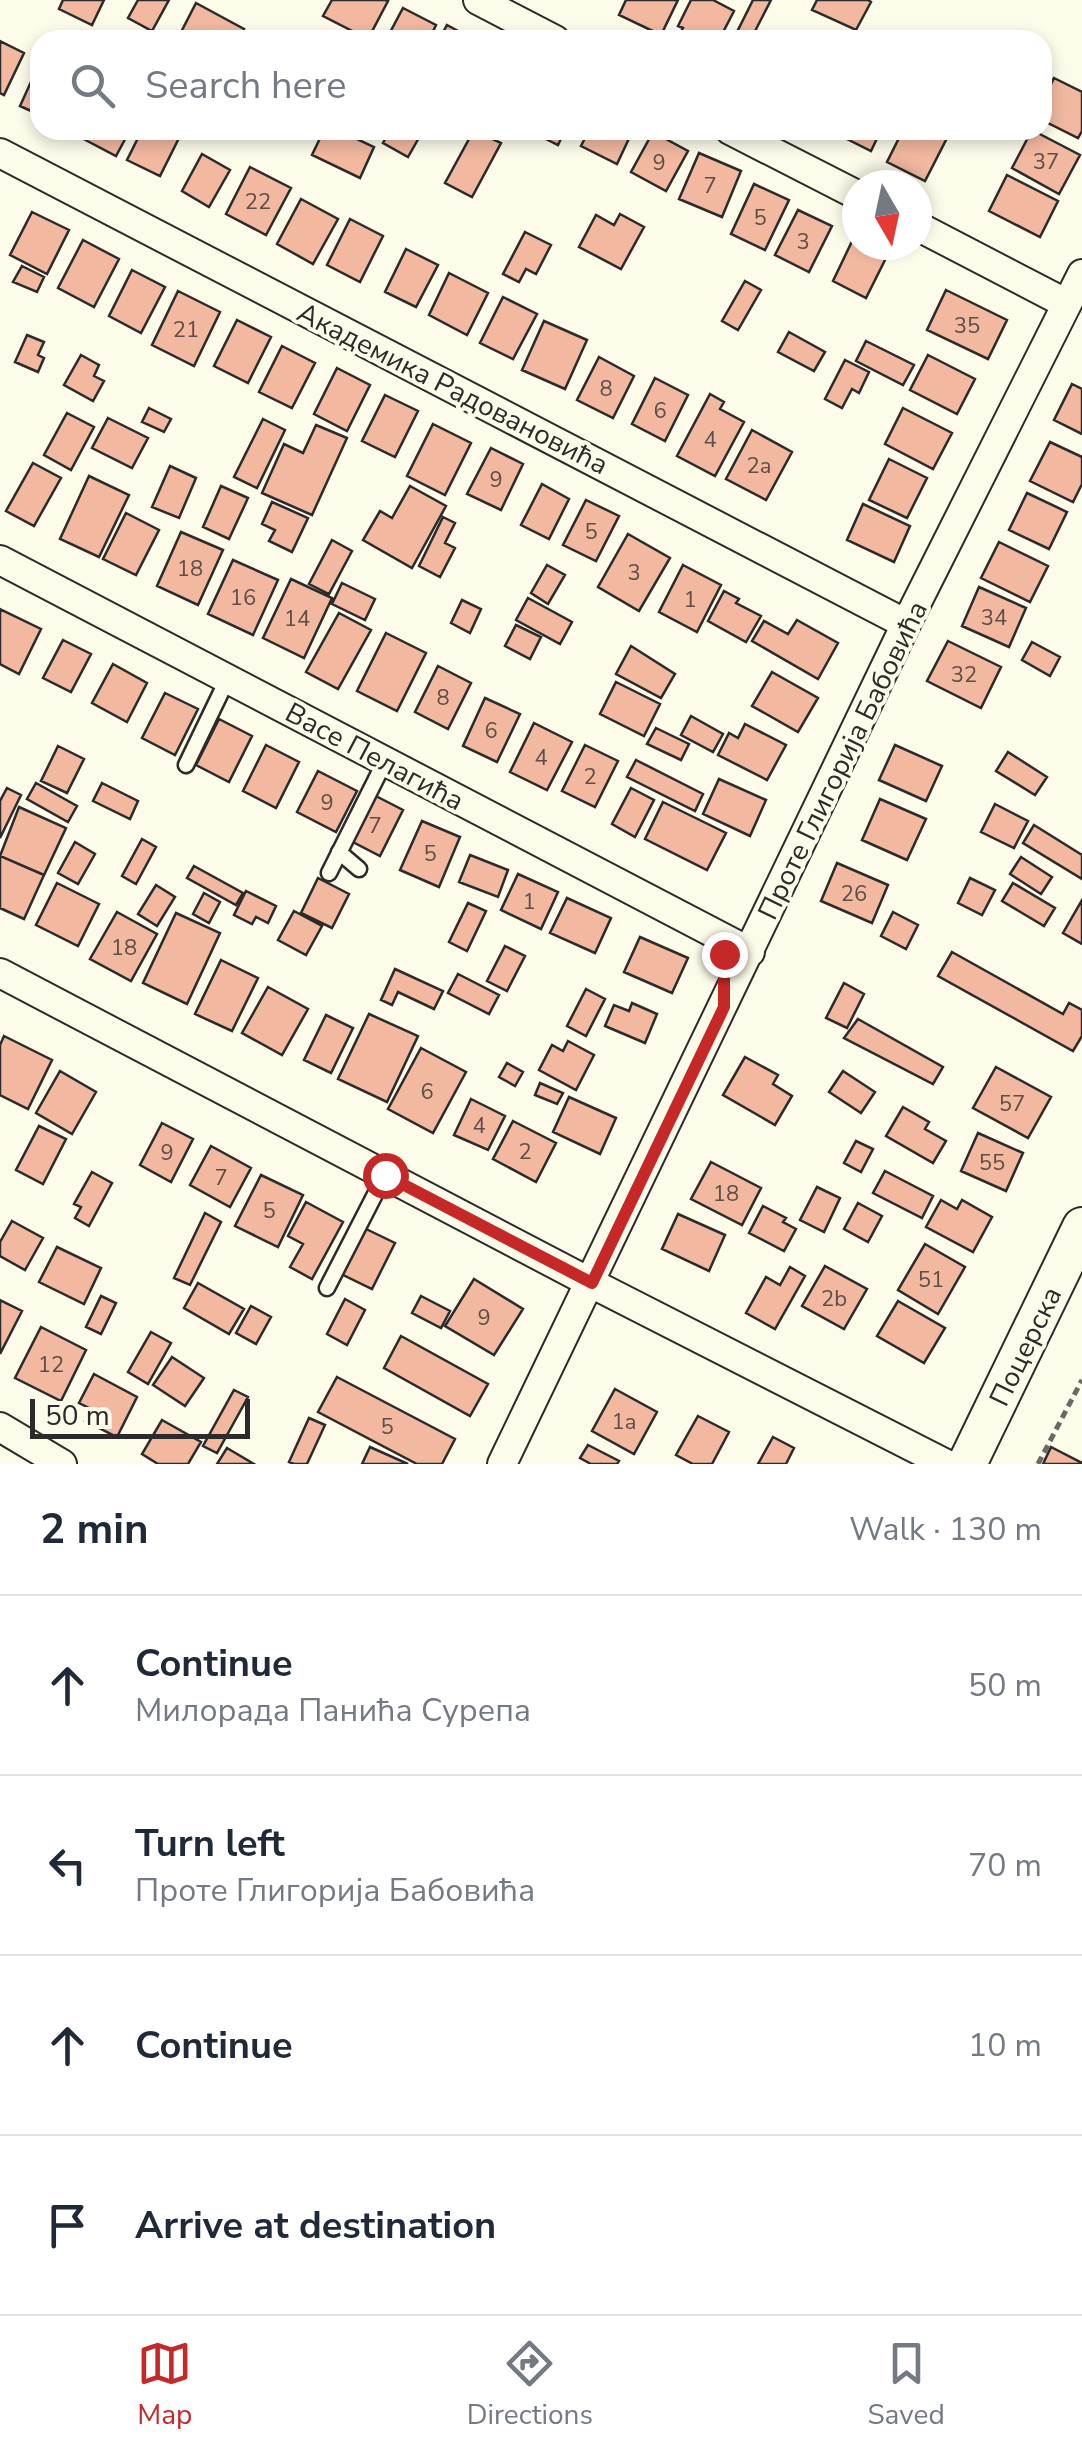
<!DOCTYPE html>
<html lang="en">
<head>
<meta charset="utf-8">
<style>
  body { margin:0; font-family:"Nunito Sans",sans-serif; background:#f2f2f3; color:#1f2937 }
  .compass { position:absolute; left:842px; top:170px; width:90px; height:90px; border-radius:50%; background:#fff; box-shadow:0 5px 15px #0003; rotate:171deg }
  .scale { position:absolute; left:30px; bottom:25px; width:220px; box-sizing:border-box; padding-left:10px; border:5px solid #2b2b2b; border-top:0; font-size:28px; line-height:35px; white-space:nowrap; color:#2b2b2b; -webkit-text-stroke:8px #fdfbea; paint-order:stroke }
  .stop { position:absolute; width:30px; height:30px; margin:-22px; border:8px solid #c62828; border-radius:50%; background:#fff }
  .stop.end { background:#c62828; border-color:#fff; box-shadow:0 2px 10px #0008 }
  .list { margin:0; padding:0; list-style:none }
  h2 { display:flex; justify-content:space-between; align-items:center; height:130px; margin:0; padding:0 40px; font-size:42px }
  h2 small { font-size:32px; font-weight:400; color:#747a83 }
  .list li { display:grid; grid-template-columns:65px 1fr auto; gap:30px; align-items:center; box-sizing:border-box; height:180px; padding:0 40px; border-top:2px solid #e0e1e3 }
  .list b { display:block; font-size:38px; white-space:nowrap }
  .list p { margin:0; font-size:32px; white-space:nowrap; color:#747a83 }
  .list em { font-size:32px; font-style:normal; color:#747a83 }
  .icon { flex:none; width:55px; height:55px; fill:none; stroke:currentColor; stroke-width:2; stroke-linecap:round; stroke-linejoin:round }
  .map { position:relative; flex:none; width:1082px; height:1464px; overflow:hidden }
  .search { position:absolute; background:#fff; box-shadow:0 5px 15px #0003; left:30px; right:30px; top:30px; height:110px; display:flex; align-items:center; gap:25px; box-sizing:border-box; padding:0 35px; border-radius:30px; color:#747a83; font-size:38px }
  .sheet { height:850px; background:#fff }
  nav { display:flex; justify-content:space-around; align-items:center; box-sizing:border-box; height:140px; border-top:2px solid #e0e1e3; background:#fff; font-size:28px; color:#747a83 }
  nav a { display:grid; justify-items:center; gap:5px }
  nav .on { color:#c62828 }
  .map>svg:first-child { display:block }
  .building { fill:#f2b8a0; stroke:#2b2b2b; stroke-width:2.5 }
  .lines { fill:none; stroke-linecap:round; stroke-linejoin:round }
  .service-casing { stroke:#2b2b2b; stroke-width:19 }
  .minor-casing { stroke:#2b2b2b; stroke-width:32 }
  .secondary-casing { stroke:#2b2b2b; stroke-width:42 }
  .path { stroke:#6a6964; stroke-width:5; stroke-dasharray:8 5; stroke-linecap:butt }
  .service { stroke:#fdfbea; stroke-width:14 }
  .minor { stroke:#fdfbea; stroke-width:28 }
  .secondary { stroke:#fdfbea; stroke-width:38 }
  .route { stroke:#c62828; stroke-width:12 }
  .labels { text-anchor:middle; stroke-width:8; stroke-linejoin:round; paint-order:stroke }
  .number-label { font-size:22px; fill:#5d4e48 }
  .street-label { font-size:28px; fill:#2b2b2b; stroke:#fdfbea }
</style>
</head>
<body>
<div class="map">
<svg width="1082" height="1464" viewBox="0 0 1082 1464">
  <rect width="100%" height="100%" fill="#fdfbea"/>
  <path class="building" d="M63 0H104L92 25 59 9Z
    M138 0H169L152 31 128 18Z
    M332 0H385L388 1 368 39 323 16Z
    M626 0H678L661 35 619 15Z
    M691 0H713L734 11 719 40H677L683 28 678 26Z
    M753 0H771L752 37 738 30Z
    M817 0H868L871 2 856 30 812 10Z
    M196 3 244 29 238 40H177Z
    M403 8 436 25 429 40H386Z
    M447 25 475 40H439Z
    M0 41 24 53 4 95 0 93Z
    M40 62V115L20 106Z
    M1054 78 1082 92V131L1078 138 1042 120V102Z
    M78 130H130L116 156 76 135Z
    M142 130H183L160 176 127 160Z
    M324 130H338L374 147 360 178 312 155Z
    M390 130H414L421 134 408 157 383 143Z
    M474 130 501 143 472 197 445 183Z
    M528 130H565L558 145Z
    M589 130H633L617 164 581 146Z
    M839 130H881L871 151 837 134Z
    M903 130H934L948 136 925 181 887 162Z
    M1032 130 1080 155 1059 194 1012 168Z
    M653 132 688 151 666 191 631 172Z
    M699 153 741 171 722 217 679 199Z
    M202 154 230 170 209 207 182 191Z
    M250 167 291 188 266 235 226 214Z
    M1007 175 1058 201 1040 237 989 211Z
    M754 184 789 200 765 250 731 234Z
    M301 199 338 219 313 264 277 244Z
    M798 210 832 226 809 272 775 255Z
    M32 212 69 230 47 274 10 255Z
    M620 214 644 227 621 269 579 247 596 215 614 225Z
    M350 219 383 236 360 282 327 265Z
    M525 232 551 245 536 274 526 269 519 282 503 274Z
    M855 235 857 245H875L889 252 866 298 833 281Z
    M83 240 119 259 94 307 58 288Z
    M406 249 438 265 416 307 385 292Z
    M22 266 44 277 37 292 13 282Z
    M132 270 165 287 141 333 109 316Z
    M449 273 488 293 467 335 429 315Z
    M745 281 761 290 738 330 722 321Z
    M946 290 1007 320 988 359 927 330Z
    M178 291 220 312 194 366 152 345Z
    M503 297 537 314 513 359 480 343Z
    M237 320 271 337 248 383 214 366Z
    M544 321 587 340 565 389 522 370Z
    M789 332 825 352 814 371 778 352Z
    M27 335 44 342 38 355 44 358 38 372 15 362Z
    M866 341 914 365 903 385 856 361Z
    M282 346 315 363 292 408 259 392Z
    M81 355 99 365 94 376 104 381 93 401 64 385Z
    M928 355 975 379 957 414 910 390Z
    M599 357 634 376 613 418 577 400Z
    M845 360 869 372 859 393 852 389 842 408 825 399Z
    M337 368 370 385 347 431 314 414Z
    M655 378 688 395 665 441 632 424Z
    M1072 384 1082 389V434L1054 420Z
    M710 394 724 402 720 409 744 422 715 476 677 456Z
    M385 395 418 411 395 457 362 441Z
    M149 408 171 419 164 432 142 422Z
    M903 408 952 433 933 469 885 444Z
    M67 413 94 427 71 470 44 455Z
    M108 418 148 438 132 468 92 448Z
    M263 419 285 430 257 488 234 477Z
    M433 424 471 443 445 495 407 476Z
    M316 425 347 438 312 515 262 493 284 444 303 453Z
    M752 430 792 452 766 500 726 479Z
    M1050 442 1082 457V484L1073 502 1030 481Z
    M491 448 523 464 501 510 467 494Z
    M889 459 927 478 907 518 869 500Z
    M33 463 61 478 34 526 6 511Z
    M170 466 196 478 179 518 152 507Z
    M89 476 129 495 99 557 60 539Z
    M542 484 569 499 549 539 521 525Z
    M221 486 248 498 229 539 203 527Z
    M410 486 446 506 412 568 363 540 380 511 392 518Z
    M1027 493 1067 512 1049 549 1009 530Z
    M586 500 619 516 596 561 563 545Z
    M272 502 308 518 292 552 269 541 275 530 262 524Z
    M863 504 910 526 894 562 847 540Z
    M126 513 159 530 136 575 103 559Z
    M443 517 455 523 445 543 455 548 440 577 419 566Z
    M181 532 223 550 198 605 157 586Z
    M628 534 670 558 639 611 598 587Z
    M332 540 352 551 329 594 309 584Z
    M999 542 1048 566 1030 602 981 578Z
    M233 560 278 580 253 635 208 614Z
    M547 565 565 575 548 604 531 593Z
    M683 565 721 585 697 632 659 612Z
    M291 579 332 598 304 658 263 638Z
    M342 583 375 599 365 620 332 604Z
    M979 587 1026 608 1009 647 962 626Z
    M724 591 739 599 736 603 761 616 746 642 708 621Z
    M528 598 572 622 560 644 516 620Z
    M462 600 481 609 470 633 451 623Z
    M0 609 41 629 19 674 0 664Z
    M339 613 371 630 338 689 306 672Z
    M797 620 838 643 818 679 752 641 764 621 788 634Z
    M516 625 541 637 530 659 505 646Z
    M386 633 426 653 397 711 357 691Z
    M63 640 91 654 71 692 43 678Z
    M948 641 1001 667 981 708 927 681Z
    M1032 642 1060 657 1050 676 1022 660Z
    M631 646 675 674 661 698 616 674Z
    M113 664 147 683 127 722 92 703Z
    M438 666 471 683 448 729 415 712Z
    M772 672 818 698 798 732 752 706Z
    M616 682 660 704 644 736 600 714Z
    M165 693 198 709 175 755 142 738Z
    M485 698 520 714 497 762 463 746Z
    M691 716 723 734 713 752 681 735Z
    M219 719 252 736 229 782 196 765Z
    M534 723 572 742 547 790 510 772Z
    M745 724 786 745 767 780 718 755 729 733 738 738Z
    M656 728 689 744 681 760 647 744Z
    M266 745 299 762 276 808 243 791Z
    M585 745 618 761 595 807 562 791Z
    M895 745 942 766 926 801 879 780Z
    M58 746 84 759 67 793 41 781Z
    M1008 752 1047 777 1035 795 996 771Z
    M636 760 703 794 695 811 627 777Z
    M318 771 357 791 336 832 297 812Z
    M719 779 766 800 750 836 703 814Z
    M36 783 77 806 68 822 27 799Z
    M102 783 138 801 130 819 93 801Z
    M7 788 21 795 0 838V801Z
    M631 788 654 800 635 837 612 824Z
    M370 793 403 810 380 856 347 839Z
    M880 799 926 819 907 860 862 840Z
    M663 802 726 833 707 870 645 839Z
    M995 804 1028 821 1014 848 981 832Z
    M19 807 66 828 44 875 0 856Z
    M422 821 460 837 439 887 400 870Z
    M1034 825 1082 855V879L1023 843Z
    M142 839 156 847 136 884 122 876Z
    M75 842 95 854 78 884 58 873Z
    M470 855 508 870 498 897 459 882Z
    M0 856 44 875 24 919 0 908Z
    M1021 857 1052 877 1041 894 1010 874Z
    M837 863 888 885 872 923 821 901Z
    M194 866 243 893 236 905 187 878Z
    M518 874 558 892 541 929 501 910Z
    M318 878 349 894 332 928 301 913Z
    M970 878 995 890 982 915 958 903Z
    M57 883 99 904 78 946 36 925Z
    M1013 883 1055 908 1044 926 1002 901Z
    M156 885 175 897 157 926 138 914Z
    M246 891 276 906 268 923 256 917 252 924 234 915Z
    M204 893 220 902 209 923 193 914Z
    M567 898 611 918 595 953 550 933Z
    M1082 900V944L1063 933Z
    M468 903 486 911 467 951 449 942Z
    M294 911 322 926 306 955 278 940Z
    M117 912 157 934 131 981 90 959Z
    M893 912 918 925 906 949 881 936Z
    M176 913 220 933 187 1004 143 983Z
    M640 937 688 958 672 993 624 972Z
    M505 946 525 956 507 991 487 981Z
    M952 952 1063 1014 1069 1003 1082 1010V1036L1073 1051 938 976Z
    M221 960 258 978 232 1031 195 1014Z
    M395 969 443 991 434 1009 398 992 392 1005 381 1000Z
    M458 974 499 995 489 1014 448 993Z
    M844 983 864 994 847 1028 826 1018Z
    M268 987 308 1009 282 1055 242 1033Z
    M586 989 605 999 586 1036 567 1026Z
    M632 1003 657 1014 645 1043 605 1026 614 1005 629 1011Z
    M369 1014 418 1036 387 1102 338 1079Z
    M326 1015 353 1028 331 1073 304 1060Z
    M858 1019 943 1067 933 1084 844 1038Z
    M4 1036 52 1060 28 1109 0 1095V1045Z
    M568 1041 594 1055 576 1090 539 1070 552 1045 563 1051Z
    M421 1048 466 1072 433 1133 388 1109Z
    M745 1057 778 1075 773 1084 792 1096 775 1125 723 1095Z
    M507 1063 523 1072 515 1086 499 1077Z
    M996 1067 1051 1097 1028 1138 973 1108Z
    M60 1071 96 1092 72 1134 36 1113Z
    M843 1071 875 1092 861 1113 829 1092Z
    M540 1083 563 1093 557 1104 535 1095Z
    M569 1097 616 1118 600 1154 553 1132Z
    M471 1099 505 1116 488 1150 454 1135Z
    M903 1107 929 1122 925 1129 946 1141 933 1163 886 1136Z
    M513 1121 556 1143 536 1182 493 1159Z
    M162 1123 193 1139 171 1182 140 1165Z
    M39 1126 66 1139 43 1184 16 1170Z
    M978 1133 1023 1153 1006 1191 961 1171Z
    M856 1141 873 1149 861 1172 844 1163Z
    M211 1146 251 1168 230 1207 190 1185Z
    M711 1162 761 1188 742 1225 691 1199Z
    M885 1171 933 1196 922 1218 873 1193Z
    M92 1172 112 1183 89 1226 75 1218 81 1207 74 1204Z
    M261 1175 303 1195 278 1247 235 1226Z
    M817 1187 840 1198 824 1232 800 1220Z
    M941 1200 957 1209 962 1200 992 1217 973 1252 926 1227Z
    M306 1202 343 1222 312 1279 290 1267 303 1244 288 1236Z
    M858 1203 882 1216 868 1242 844 1229Z
    M763 1206 786 1218 783 1222 796 1229 784 1251 749 1233Z
    M205 1213 221 1222 190 1285 174 1278Z
    M678 1214 725 1235 709 1271 662 1249Z
    M12 1221 43 1238 25 1270 0 1256V1242Z
    M362 1227 395 1243 372 1289 339 1273Z
    M925 1244 965 1267 938 1314 898 1290Z
    M57 1247 101 1268 84 1304 39 1282Z
    M825 1266 867 1289 844 1329 802 1306Z
    M790 1267 805 1276 775 1329 746 1313 766 1277 780 1285Z
    M474 1279 523 1309 494 1355 445 1326Z
    M198 1283 244 1309 229 1334 184 1308Z
    M101 1296 116 1303 101 1334 86 1327Z
    M421 1296 450 1311 441 1328 412 1313Z
    M345 1299 365 1310 347 1345 327 1334Z
    M0 1300 22 1311 0 1354Z
    M898 1301 945 1328 924 1363 877 1336Z
    M251 1306 271 1317 256 1344 236 1333Z
    M41 1327 86 1350 61 1401 15 1378Z
    M151 1332 171 1343 148 1384 128 1372Z
    M401 1336 488 1384 470 1416 384 1368Z
    M172 1357 204 1378 185 1406 153 1385Z
    M94 1374 137 1397 117 1437 85 1421 91 1409 79 1403Z
    M337 1377 455 1439 442 1464H417L318 1412Z
    M615 1389 657 1412 634 1454 592 1431Z
    M234 1390 248 1397 217 1453 203 1446Z
    M698 1416 729 1432 712 1464H693L676 1455Z
    M309 1418 325 1425 307 1464H294L289 1462Z
    M162 1420 201 1442 188 1464H158L142 1454Z
    M773 1437 794 1448 786 1464H758Z
    M588 1445 619 1461 617 1464H591L580 1458Z
    M370 1447 408 1464H362Z
    M1051 1447 1082 1463V1464H1043Z
    M227 1448 254 1464H217Z"/>
  <g class="lines">
    <defs>
      <path id="service" d="M186 765 227 680
        M339 852 359 869
        M329 873 385 761
        M327 1288 385 1175"/>
      <path id="minor" d="M478 0 555 40
        M730 130 857 195
        M0 153 906 624
        M917 226 1067 304
        M0 560 750 952
        M0 973 591 1283 946 1464
        M0 1427 62 1464
        M502 1464 906 624 1082 274"/>
      <path id="secondary" d="M967 1464 1082 1227"/>
    </defs>
    <use href="#service" class="service-casing"/>
    <use href="#minor" class="minor-casing"/>
    <use href="#secondary" class="secondary-casing"/>
    <path class="path" d="M1038 1464 1082 1380"/>
    <use href="#service" class="service"/>
    <use href="#minor" class="minor"/>
    <use href="#secondary" class="secondary"/>
  </g>
  <g class="lines">
    <path class="route" d="M385 1175 592 1283 724 1007V954"/>
  </g>
  <g class="labels">
    <g class="number-label">
      <text x="1046" y="169">37</text>
      <text x="659" y="170">9</text>
      <text x="710" y="193">7</text>
      <text x="258" y="209">22</text>
      <text x="760" y="225">5</text>
      <text x="803" y="249">3</text>
      <text x="967" y="333">35</text>
      <text x="186" y="337">21</text>
      <text x="606" y="396">8</text>
      <text x="660" y="418">6</text>
      <text x="710" y="447">4</text>
      <text x="759" y="473">2a</text>
      <text x="496" y="487">9</text>
      <text x="591" y="539">5</text>
      <text x="190" y="576">18</text>
      <text x="634" y="580">3</text>
      <text x="243" y="605">16</text>
      <text x="690" y="607">1</text>
      <text x="994" y="625">34</text>
      <text x="297" y="626">14</text>
      <text x="964" y="682">32</text>
      <text x="443" y="705">8</text>
      <text x="491" y="738">6</text>
      <text x="541" y="765">4</text>
      <text x="590" y="784">2</text>
      <text x="327" y="810">9</text>
      <text x="375" y="833">7</text>
      <text x="430" y="861">5</text>
      <text x="854" y="901">26</text>
      <text x="529" y="909">1</text>
      <text x="124" y="955">18</text>
      <text x="427" y="1099">6</text>
      <text x="1012" y="1111">57</text>
      <text x="479" y="1133">4</text>
      <text x="525" y="1159">2</text>
      <text x="167" y="1160">9</text>
      <text x="992" y="1170">55</text>
      <text x="221" y="1185">7</text>
      <text x="726" y="1201">18</text>
      <text x="269" y="1218">5</text>
      <text x="931" y="1287">51</text>
      <text x="834" y="1306">2b</text>
      <text x="484" y="1325">9</text>
      <text x="51" y="1372">12</text>
      <text x="624" y="1429">1a</text>
      <text x="387" y="1434">5</text>
    </g>
    <g class="street-label">
      <text transform="translate(453 388) rotate(27)" y="10">Академика Радовановића</text>
      <text transform="translate(375 756) rotate(28)" y="10">Васе Пелагића</text>
      <text transform="translate(842 760) rotate(-64)" y="10">Проте Глигорија Бабовића</text>
      <text transform="translate(1025 1346) rotate(-64)" y="10">Поцерска</text>
    </g>
  </g>
</svg>
<svg class="compass" viewBox="-18 -18 36 36"><path d="M0-13l5 13h-10z" fill="#e53935"/><path d="M0 13l5-13h-10z" fill="#747a83"/></svg>
<div class="scale">50 m</div>
<div class="stop" style="left:385px;top:1175px"></div>
<div class="stop end" style="left:724px;top:954px"></div>
<div class="search"><svg class="icon" aria-label="search" viewBox="0 0 24 24"><circle cx="10" cy="10" r="6"/><path d="M15 15l6 6"/></svg>Search here</div>
</div>
<section class="sheet">
<h2>2 min<small>Walk · 130 m</small></h2>
<ul class="list">
<li><svg class="icon" aria-label="ahead" viewBox="0 0 24 24"><path d="M12 20V5M6 11l6-6 6 6"/></svg><div><b>Continue</b><p>Милорада Панића Сурепа</p></div><em>50 m</em></li>
<li><svg class="icon" aria-label="left" viewBox="0 0 24 24"><path d="M17 20v-9H6M10 6l-5 5 5 5"/></svg><div><b>Turn left</b><p>Проте Глигорија Бабовића</p></div><em>70 m</em></li>
<li><svg class="icon" aria-label="ahead" viewBox="0 0 24 24"><path d="M12 20V5M6 11l6-6 6 6"/></svg><div><b>Continue</b></div><em>10 m</em></li>
<li><svg class="icon" aria-label="arrive" viewBox="0 0 24 24"><path d="M6 21V4h12l-3 4 3 4H6"/></svg><div><b>Arrive at destination</b></div></li>
</ul>
</section>
<nav>
<a class="on"><svg class="icon" aria-label="map" viewBox="0 0 24 24"><path d="M3 6l6-2 6 2 6-2v14l-6 2-6-2-6 2zM9 4v14M15 6v14"/></svg>Map</a>
<a><svg class="icon" aria-label="directions" viewBox="0 0 24 24"><path d="M12 3l9 9-9 9-9-9zM9 14v-3h6M13 9l2 2-2 2"/></svg>Directions</a>
<a><svg class="icon" aria-label="saved" viewBox="0 0 24 24"><path d="M7 4h10v16l-5-4-5 4z"/></svg>Saved</a>
</nav>
</body>
</html>
